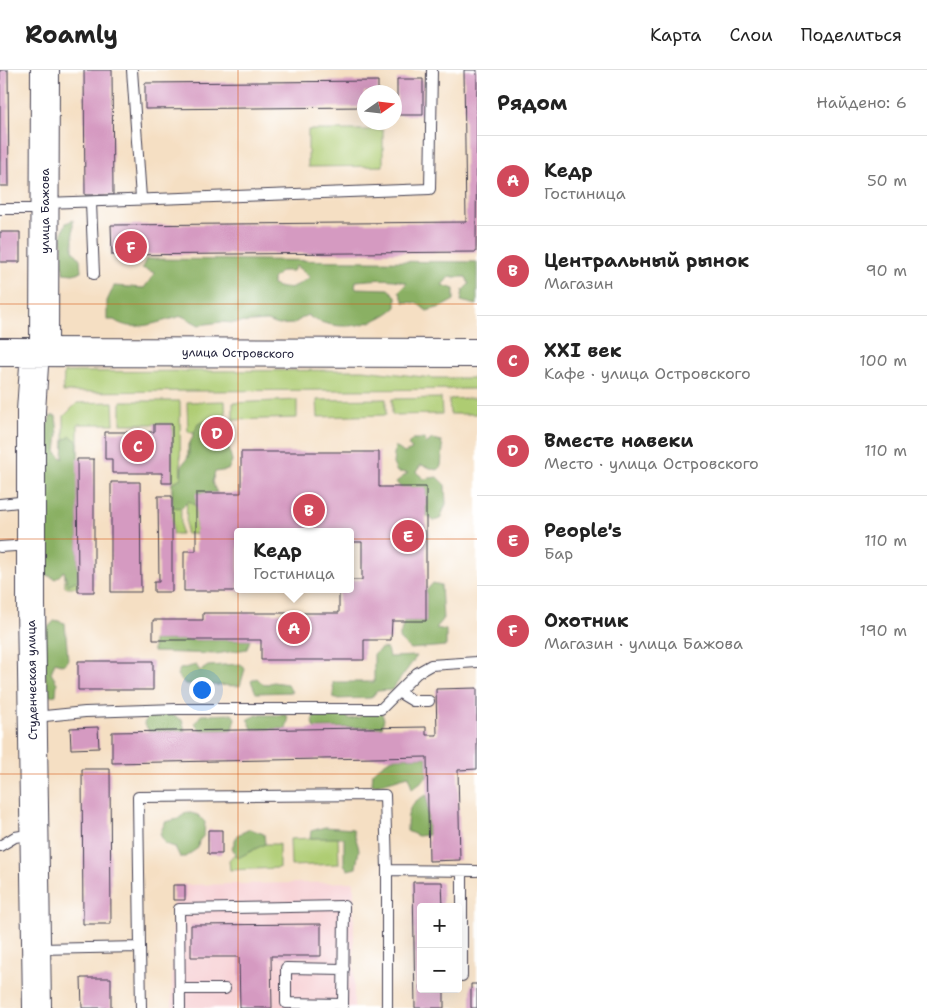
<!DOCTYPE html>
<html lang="ru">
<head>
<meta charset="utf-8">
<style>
  body { margin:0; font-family:"Shantell Sans",sans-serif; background:#f2f2f2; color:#222 }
  .controls { position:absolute; right:15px; bottom:15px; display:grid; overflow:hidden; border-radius:5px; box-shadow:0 5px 20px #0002 }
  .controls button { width:45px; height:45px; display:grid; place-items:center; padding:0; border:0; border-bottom:1px solid #e0e0e0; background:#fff; color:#222; font:25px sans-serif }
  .compass { position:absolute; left:357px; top:15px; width:45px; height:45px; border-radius:50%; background:#fff; box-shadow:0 5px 20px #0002; rotate:76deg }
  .you { position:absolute; left:201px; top:619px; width:18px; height:18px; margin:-12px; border:4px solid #fff; border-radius:50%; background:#1a73e8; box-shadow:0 0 0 8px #1a73e833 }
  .badge { display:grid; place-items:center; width:32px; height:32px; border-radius:50%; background:#d1495b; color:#fff; font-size:16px; font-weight:700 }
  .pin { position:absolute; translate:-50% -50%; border:2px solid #fff; box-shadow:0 1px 5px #0006 }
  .popup { position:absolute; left:234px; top:458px; width:120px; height:65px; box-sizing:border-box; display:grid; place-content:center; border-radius:5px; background:#fff; filter:drop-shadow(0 1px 4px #0005); font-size:16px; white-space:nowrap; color:#767676 }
  .popup b { font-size:19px; color:#222 }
  .popup::after { content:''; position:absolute; left:50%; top:100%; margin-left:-10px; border:10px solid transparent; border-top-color:#fff }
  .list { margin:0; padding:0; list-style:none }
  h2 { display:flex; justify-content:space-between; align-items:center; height:65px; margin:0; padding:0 20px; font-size:21px }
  h2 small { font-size:16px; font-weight:400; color:#767676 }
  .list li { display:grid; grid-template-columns:32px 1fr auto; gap:15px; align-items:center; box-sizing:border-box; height:90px; padding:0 20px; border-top:1px solid #e0e0e0 }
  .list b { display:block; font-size:19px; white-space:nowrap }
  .list p { margin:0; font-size:16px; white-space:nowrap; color:#767676 }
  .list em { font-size:16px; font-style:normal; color:#767676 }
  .map { position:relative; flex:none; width:477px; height:938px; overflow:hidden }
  header { display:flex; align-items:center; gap:30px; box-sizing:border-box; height:70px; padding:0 25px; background:#fff; border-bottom:1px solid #e0e0e0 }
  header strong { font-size:24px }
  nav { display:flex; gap:28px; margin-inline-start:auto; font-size:18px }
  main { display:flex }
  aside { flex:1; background:#fff }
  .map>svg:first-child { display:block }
  .built { fill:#f7cfd3 }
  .green { fill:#aecc72; stroke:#687756 }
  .forest { fill:#8ab064; stroke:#566950; fill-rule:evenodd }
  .building { fill:#d59ac1 }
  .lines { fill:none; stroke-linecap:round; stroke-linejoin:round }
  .lane-casing { stroke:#423e4f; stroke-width:12 }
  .secondary-casing { stroke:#423e4f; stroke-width:30 }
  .lane { stroke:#fff; stroke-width:10 }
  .secondary { stroke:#fff; stroke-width:28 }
  .grid { fill:none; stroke:#d45411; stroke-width:1; stroke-opacity:0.55 }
  .labels { text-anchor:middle; stroke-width:4; stroke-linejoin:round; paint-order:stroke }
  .street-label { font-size:12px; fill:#22223b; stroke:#fff }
</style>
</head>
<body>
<header>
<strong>Roamly</strong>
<nav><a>Карта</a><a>Слои</a><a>Поделиться</a></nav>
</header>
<main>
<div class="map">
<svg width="477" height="938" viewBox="0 0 477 938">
  <rect width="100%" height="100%" fill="#fff"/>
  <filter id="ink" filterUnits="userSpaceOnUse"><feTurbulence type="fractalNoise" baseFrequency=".02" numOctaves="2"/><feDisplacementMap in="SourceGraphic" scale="10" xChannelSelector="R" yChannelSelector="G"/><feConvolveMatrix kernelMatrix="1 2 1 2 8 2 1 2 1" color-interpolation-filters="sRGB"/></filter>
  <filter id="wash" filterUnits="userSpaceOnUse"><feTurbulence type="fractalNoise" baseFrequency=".0096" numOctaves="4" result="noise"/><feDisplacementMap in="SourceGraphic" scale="20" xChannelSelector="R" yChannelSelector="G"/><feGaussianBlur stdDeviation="1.12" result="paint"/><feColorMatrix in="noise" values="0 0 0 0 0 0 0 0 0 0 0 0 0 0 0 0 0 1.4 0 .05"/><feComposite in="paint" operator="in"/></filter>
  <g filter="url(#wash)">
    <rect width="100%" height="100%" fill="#f5dfc3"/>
    <path class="built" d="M354 812V938H172L173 815Z"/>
    <path class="green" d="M308 60H383V96L308 97Z
      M363 300 432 308H477V319L63 322 64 302Z
      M441 328 442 344 392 345V329Z
      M477 328V344H450L449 329Z
      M386 329V345L318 347 317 330Z
      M297 330V348L233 350V333Z
      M121 331H180L181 464H172V354H121Z
      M225 331 226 361 188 362 187 332Z
      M113 332 114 354H78V517H65L64 346 77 333Z
      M188 374H225V397L197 398 196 464H186Z
      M338 767 339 794 291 796 290 769Z
      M265 774H279V798L230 800 229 790 239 779Z"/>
    <path class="forest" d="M73 150V180L80 189 81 202 73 204 63 203 62 163 66 153Z
      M146 189 477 192V235L461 231 463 220 469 214 466 207H449L442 215 454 219V230L441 237 427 241 417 233 404 232 399 221 407 213C391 207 372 210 356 211L355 218 388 219 396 226V237C373 258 333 263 307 245L293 254 278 255 268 251 234 253 221 252 199 255 182 246C160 251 133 264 114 250H107V231L114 216 144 218 155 203 142 198ZM296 196 310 207C297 216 288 222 273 215V209L281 201H293Z
      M51 346H56L58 364 56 382 63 389 64 370 71 366 78 372V510L68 515 64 501 56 509 44 504 43 365Z
      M206 351 224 352 228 360 220 372 229 378 232 391 228 400 215 402 212 412 217 423H197L196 436 189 431 181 438 172 437V413L181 408 182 395 189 386V375L198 354Z
      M413 369H425L426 374 432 369 441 371 443 378 441 396 437 400 421 395 416 402 424 409 437 407 445 415 446 434 440 449 434 451 426 445V418H401L396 412 408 403 397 402 393 394 395 376 404 383 412 380 408 374Z
      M433 513 441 515 443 550 436 558 446 560V576L410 579 399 569 404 551H426V521Z
      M55 550 65 553 68 590 63 595 55 592 51 603 57 613 56 625 49 626C45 612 40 572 47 559 48 556 53 553 55 550Z
      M153 570H250L247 579 216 584 153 582Z
      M382 578 387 579 389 587 417 586 392 620 377 621 371 628 334 629 333 612H374V584Z
      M241 594 245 599 240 616 185 614 177 605 180 599 196 595 200 601 208 596Z
      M257 608 264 615 273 612 287 614 292 622 256 623 251 611Z
      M366 640 381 642 384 649 382 657 314 658 312 652 315 643H344L349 649 360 647Z
      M170 644 182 650 185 661H149L144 653 149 646Z
      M232 644 235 648 232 660H200L195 653 201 645Z
      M257 645H287L288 651 286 659H252L248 649Z
      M427 687V707L412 719 409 706C395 709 386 714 372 715L373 702 392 688Z
      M427 725 428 765 418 766 407 761C407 742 409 732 427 725Z
      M187 742 198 745 205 752 204 765 199 771 198 778 185 787H180L175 777 165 774 160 764 165 752 178 749Z
      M325 757 353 759 359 779 356 798 348 800 344 794V768H310L311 761Z
      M250 759 264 764 265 774 238 788 232 778 237 765Z"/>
    <g id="blocks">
      <path class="building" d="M0 0H8L9 116H0Z
        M84 0H112L113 125H85Z
        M464 0H477L476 182 112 185 111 155 466 152Z
        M397 9H423V45H397Z
        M378 11V22H364V37L145 39V13Z
        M0 162H20V192H0Z
        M154 354H172V413H162V403H112V389H105V362H154Z
        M241 382H379V417H426V551H392L391 570H364V590H261V570H153V550H203V543H339V519H350V510H362V472H350V462H238V519H250V521H184V481H196V423H241Z
        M77 389H94V522H78Z
        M111 412H140L141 522H111Z
        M158 426H172V522H154V512H159Z
        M78 591H153V620H78Z
        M477 618V699L458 700 460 790 429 791 427 687 112 693V662L426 657V665H437L436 619Z
        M98 657 99 678 71 679 70 658Z
        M82 699H110L111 854H83Z
        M208 760H222V784H208Z
        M413 812H442L443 837H421V919H444V938H415Z
        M173 815H185V830H173Z
        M321 854V886H271L272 938H240L239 887H191V855Z
        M81 908H111V938H82Z
        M471 914H477V938H471Z"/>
    </g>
  </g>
  <g filter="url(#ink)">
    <use href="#blocks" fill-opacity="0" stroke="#423e4f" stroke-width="1"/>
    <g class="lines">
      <defs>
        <path id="lane" d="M132 0 141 128
          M46 133 430 119 432 0
          M91 133 94 204
          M0 139H44
          M0 434 29 431
          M0 477 30 475
          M398 622 413 631H429
          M35 647 85 642 177 639H381L417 603 431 595 477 592
          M0 776 15 767 34 764
          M387 800 477 801
          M140 877 141 938
          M38 879 140 877 138 727 385 725 387 800V938
          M462 906V801
          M180 919H225
          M343 934 286 933V898L344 899
          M180 938 179 839 344 836 343 938"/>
        <path id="secondary" d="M35 281 31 341V535L37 938
          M44 281 45 0
          M0 282 477 283"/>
      </defs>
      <use href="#lane" class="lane-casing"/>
      <use href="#secondary" class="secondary-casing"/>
      <use href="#lane" class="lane"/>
      <use href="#secondary" class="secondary"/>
    </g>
  </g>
  <path class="grid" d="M238 0V938M0 234H477M0 469H477M0 704H477"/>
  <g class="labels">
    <g class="street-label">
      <text transform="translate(45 141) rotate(-90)" y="4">улица Бажова</text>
      <text transform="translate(238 283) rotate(1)" y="4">улица Островского</text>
      <text transform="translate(32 610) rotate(-91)" y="4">Студенческая улица</text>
    </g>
  </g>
</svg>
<div class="controls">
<button>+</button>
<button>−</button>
</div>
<svg class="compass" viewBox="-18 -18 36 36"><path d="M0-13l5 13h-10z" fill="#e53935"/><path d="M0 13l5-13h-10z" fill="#767676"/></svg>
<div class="you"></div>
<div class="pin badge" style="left:294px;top:558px">A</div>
<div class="popup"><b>Кедр</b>Гостиница</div>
<div class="pin badge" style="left:309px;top:440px">B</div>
<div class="pin badge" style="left:138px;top:376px">C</div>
<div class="pin badge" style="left:217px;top:363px">D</div>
<div class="pin badge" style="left:408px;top:466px">E</div>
<div class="pin badge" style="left:131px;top:177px">F</div>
</div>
<aside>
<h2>Рядом<small>Найдено: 6</small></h2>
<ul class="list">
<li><span class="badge">A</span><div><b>Кедр</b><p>Гостиница</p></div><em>50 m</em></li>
<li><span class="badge">B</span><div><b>Центральный рынок</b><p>Магазин</p></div><em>90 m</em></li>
<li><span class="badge">C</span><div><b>XXI век</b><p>Кафе · улица Островского</p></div><em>100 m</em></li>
<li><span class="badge">D</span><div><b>Вместе навеки</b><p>Место · улица Островского</p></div><em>110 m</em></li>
<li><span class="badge">E</span><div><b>People's</b><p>Бар</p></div><em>110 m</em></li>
<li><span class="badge">F</span><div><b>Охотник</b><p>Магазин · улица Бажова</p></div><em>190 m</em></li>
</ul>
</aside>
</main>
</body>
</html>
